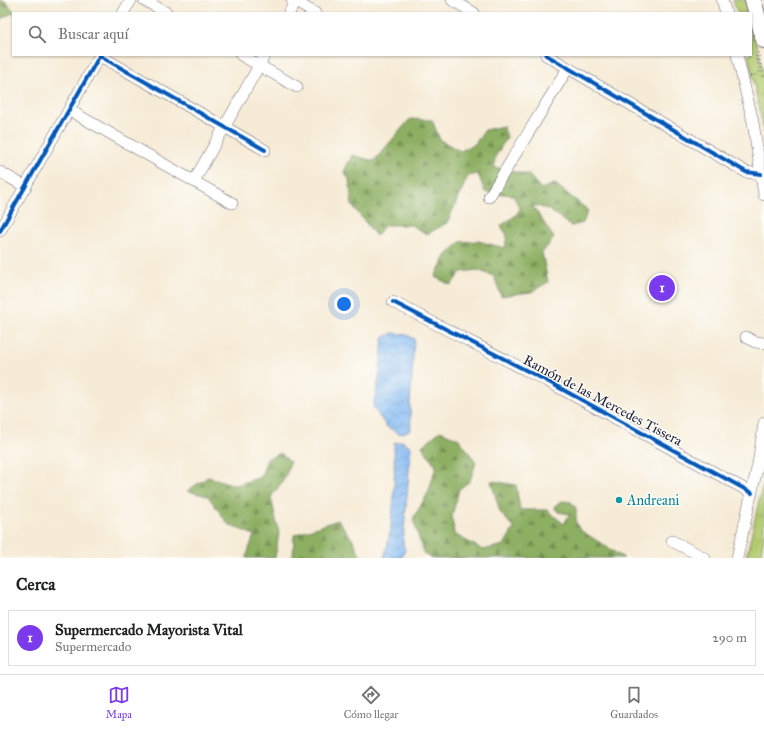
<!DOCTYPE html>
<html lang="es">
<head>
<meta charset="utf-8">
<style>
  body { margin:0; font-family:"IM FELL Great Primer",serif; background:#f2f2f2; color:#202124 }
  .you { position:absolute; left:344px; top:304px; width:14px; height:14px; margin:-10px; border:3px solid #fff; border-radius:50%; background:#1a73e8; box-shadow:0 0 0 6px #1a73e833 }
  .badge { display:grid; place-items:center; width:26px; height:26px; border-radius:50%; background:#7c3aed; color:#fff; font-size:13px; font-weight:700 }
  .pin { position:absolute; translate:-50% -50%; border:2px solid #fff; box-shadow:0 1px 4px #0006 }
  .list { margin:0; padding:0; list-style:none }
  h2 { display:flex; justify-content:space-between; align-items:center; height:52px; margin:0; padding:0 16px; font-size:17px }
  h2 small { font-size:13px; font-weight:400; color:#757577 }
  .list li { display:grid; grid-template-columns:26px 1fr auto; gap:12px; align-items:center; box-sizing:border-box; height:56px; margin:0 8px 8px; padding:0 8px; border:1px solid #e0e0e0; border-radius:0px }
  .list b { display:block; font-size:15px; white-space:nowrap }
  .list p { margin:0; font-size:13px; white-space:nowrap; color:#757577 }
  .list em { font-size:13px; font-style:normal; color:#757577 }
  .icon { flex:none; width:22px; height:22px; fill:none; stroke:currentColor; stroke-width:2; stroke-linecap:round; stroke-linejoin:round }
  .map { position:relative; flex:none; width:764px; height:558px; overflow:hidden }
  .search { position:absolute; background:#fff; box-shadow:0 1px 3px #0004; left:12px; right:12px; top:12px; height:44px; display:flex; align-items:center; gap:10px; box-sizing:border-box; padding:0 14px; border-radius:0px; color:#757577; font-size:15px }
  .sheet { height:116px; background:#fff }
  nav { display:flex; justify-content:space-around; align-items:center; box-sizing:border-box; height:56px; border-top:1px solid #e0e0e0; background:#fff; font-size:11px; color:#757577 }
  nav a { display:grid; justify-items:center; gap:2px }
  nav .on { color:#7c3aed }
  .map>svg:first-child { display:block }
  .grass { fill:url(#grass-tufts); stroke:#6a7656 }
  .forest { fill:url(#forest-firs); stroke:#58684e }
  .water { fill:url(#water-waves); stroke:#536e97 }
  .lines { fill:none; stroke-linecap:round; stroke-linejoin:round }
  .minor-casing { stroke:#6c6871; stroke-width:12 }
  .highway-casing { stroke:#6c6871; stroke-width:18 }
  .path { stroke:#6c6871; stroke-width:1.5; stroke-dasharray:1 3; stroke-linecap:butt }
  .minor { stroke:#fff; stroke-width:11 }
  .highway { stroke:#fff; stroke-width:16 }
  .cycleway-casing { stroke:#fdfcf7; stroke-width:6 }
  .cycleway { stroke:#0057b8; stroke-width:4 }
  .culture-dot { fill:#0f9aa8; stroke:#fdfcf7; stroke-width:1.5 }
  .labels { text-anchor:middle; stroke-width:3; stroke-linejoin:round; paint-order:stroke }
  .street-label { font-size:14px; fill:#22223b; stroke:#fdfcf7 }
  .culture-label { font-size:14px; fill:#0d838f; stroke:#fdfcf7; text-anchor:start }
</style>
</head>
<body>
<div class="map">
<svg width="764" height="558" viewBox="0 0 764 558">
  <defs>
    <pattern id="grass-tufts" width="24" height="20" patternUnits="userSpaceOnUse"><rect width="24" height="20" fill="#b2cb70"/><path d="M3 7l-1-3M5 7V3M7 7l1-3M15 17l-1-3M17 17v-4M19 17l1-3" fill="none" stroke="#99ae62"/></pattern>
    <pattern id="forest-firs" width="22" height="20" patternUnits="userSpaceOnUse"><rect width="22" height="20" fill="#8daf62"/><path d="M5 1l3.5 6h-7zM16 11l3.5 6h-7z" fill="#738e52"/></pattern>
    <pattern id="water-waves" width="16" height="10" patternUnits="userSpaceOnUse"><rect width="16" height="10" fill="#84baf3"/><path d="M0 5q4-4 8 0t8 0" fill="none" stroke="#6c97c6"/></pattern>
  </defs>
  <rect width="100%" height="100%" fill="#fdfcf7"/>
  <filter id="ink" filterUnits="userSpaceOnUse"><feTurbulence type="fractalNoise" baseFrequency=".025" numOctaves="2"/><feDisplacementMap in="SourceGraphic" scale="8" xChannelSelector="R" yChannelSelector="G"/><feConvolveMatrix kernelMatrix="1 2 1 2 8 2 1 2 1" color-interpolation-filters="sRGB"/></filter>
  <filter id="wash" filterUnits="userSpaceOnUse"><feTurbulence type="fractalNoise" baseFrequency=".012" numOctaves="4" result="noise"/><feDisplacementMap in="SourceGraphic" scale="16" xChannelSelector="R" yChannelSelector="G"/><feGaussianBlur stdDeviation="0.9" result="paint"/><feColorMatrix in="noise" values="0 0 0 0 0 0 0 0 0 0 0 0 0 0 0 0 0 1.4 0 .05"/><feComposite in="paint" operator="in"/></filter>
  <g filter="url(#wash)">
    <rect width="100%" height="100%" fill="#f6ebd6"/>
    <path class="grass" d="M733 0H745L749 13H737Z
      M751 20 764 75V133L748 55H751Z
      M764 479V537L760 558H746Z"/>
    <path class="forest" d="M0 0 6 2 15 12 0 19Z
      M410 119 432 120 440 140 460 151 474 145 485 130 503 126 507 137 495 157 494 167 529 175 541 189 555 184 588 210 583 223 571 226 548 209 532 205 554 238 542 253 548 282 531 292 501 296 494 276 477 270 461 272 451 285 435 277 446 256 460 242 478 241 505 248 507 235 501 226 516 215 520 209 513 195 485 192 478 174 468 176 447 223 427 234 411 225H385L376 236 352 205 349 179 344 172 352 155 374 161Z
      M440 431 459 439 476 462 470 481 459 489 452 516 454 534 483 550 504 545 514 528 500 512 491 481 516 485 520 510H547L564 524 570 514 558 512 554 507 562 501 571 502 576 508V523L580 530 624 558H430L424 554 413 519 429 491 436 466 422 446Z
      M281 453 290 462 285 478 271 497 279 533 275 558H246L254 535 228 524 208 496 187 491 208 477 236 485 261 477 267 459Z
      M338 520 353 540 361 558H293L294 535Z"/>
    <path class="water" d="M393 333 407 335 414 339 410 405 411 430 400 434 387 427 373 407 379 379 383 338Z
      M402 441 411 447 403 543 405 550 402 558H384C395 521 395 481 394 443Z"/>
  </g>
  <g filter="url(#ink)">
    <g class="lines">
      <defs>
        <path id="minor" d="M144 0 167 13
          M292 0 315 13
          M452 0 474 13
          M722 0 726 13
          M123 13 131 0
          M289 13 296 0
          M241 55 297 87
          M546 55 746 172 761 174
          M737 55 753 122 764 195
          M100 56 265 150
          M69 110 232 203
          M0 172 26 187
          M194 181 265 55
          M489 197 568 68
          M0 231 100 55
          M393 302 547 381 752 493
          M746 337 755 342 764 343
          M672 541 705 558
          M737 558 758 464 764 423"/>
        <path id="highway" d="M753 0 764 40"/>
      </defs>
      <use href="#minor" class="minor-casing"/>
      <use href="#highway" class="highway-casing"/>
      <path class="path" d="M750 76 760 74 756 54 758 53 764 79"/>
      <use href="#minor" class="minor"/>
      <use href="#highway" class="highway"/>
      <defs>
        <path id="cycleway" d="M546 55 746 172 761 174
          M100 56 265 150
          M0 231 100 55
          M393 302 547 381 752 493"/>
      </defs>
      <use href="#cycleway" class="cycleway-casing"/>
      <use href="#cycleway" class="cycleway"/>
    </g>
  </g>
  <circle class="culture-dot" cx="619" cy="500" r="4"/>
  <g class="labels">
    <g class="street-label">
      <text transform="translate(603 400) rotate(28)" y="5">Ramón de las Mercedes Tissera</text>
    </g>
    <g class="culture-label">
      <text x="627" y="505">Andreani</text>
    </g>
  </g>
</svg>
<div class="you"></div>
<div class="pin badge" style="left:662px;top:288px">1</div>
<div class="search"><svg class="icon" aria-label="search" viewBox="0 0 24 24"><circle cx="10" cy="10" r="6"/><path d="M15 15l6 6"/></svg>Buscar aquí</div>
</div>
<section class="sheet">
<h2>Cerca<small></small></h2>
<ul class="list">
<li><span class="badge">1</span><div><b>Supermercado Mayorista Vital</b><p>Supermercado</p></div><em>290 m</em></li>
</ul>
</section>
<nav>
<a class="on"><svg class="icon" aria-label="map" viewBox="0 0 24 24"><path d="M3 6l6-2 6 2 6-2v14l-6 2-6-2-6 2zM9 4v14M15 6v14"/></svg>Mapa</a>
<a><svg class="icon" aria-label="directions" viewBox="0 0 24 24"><path d="M12 3l9 9-9 9-9-9zM9 14v-3h6M13 9l2 2-2 2"/></svg>Cómo llegar</a>
<a><svg class="icon" aria-label="saved" viewBox="0 0 24 24"><path d="M7 4h10v16l-5-4-5 4z"/></svg>Guardados</a>
</nav>
</body>
</html>
